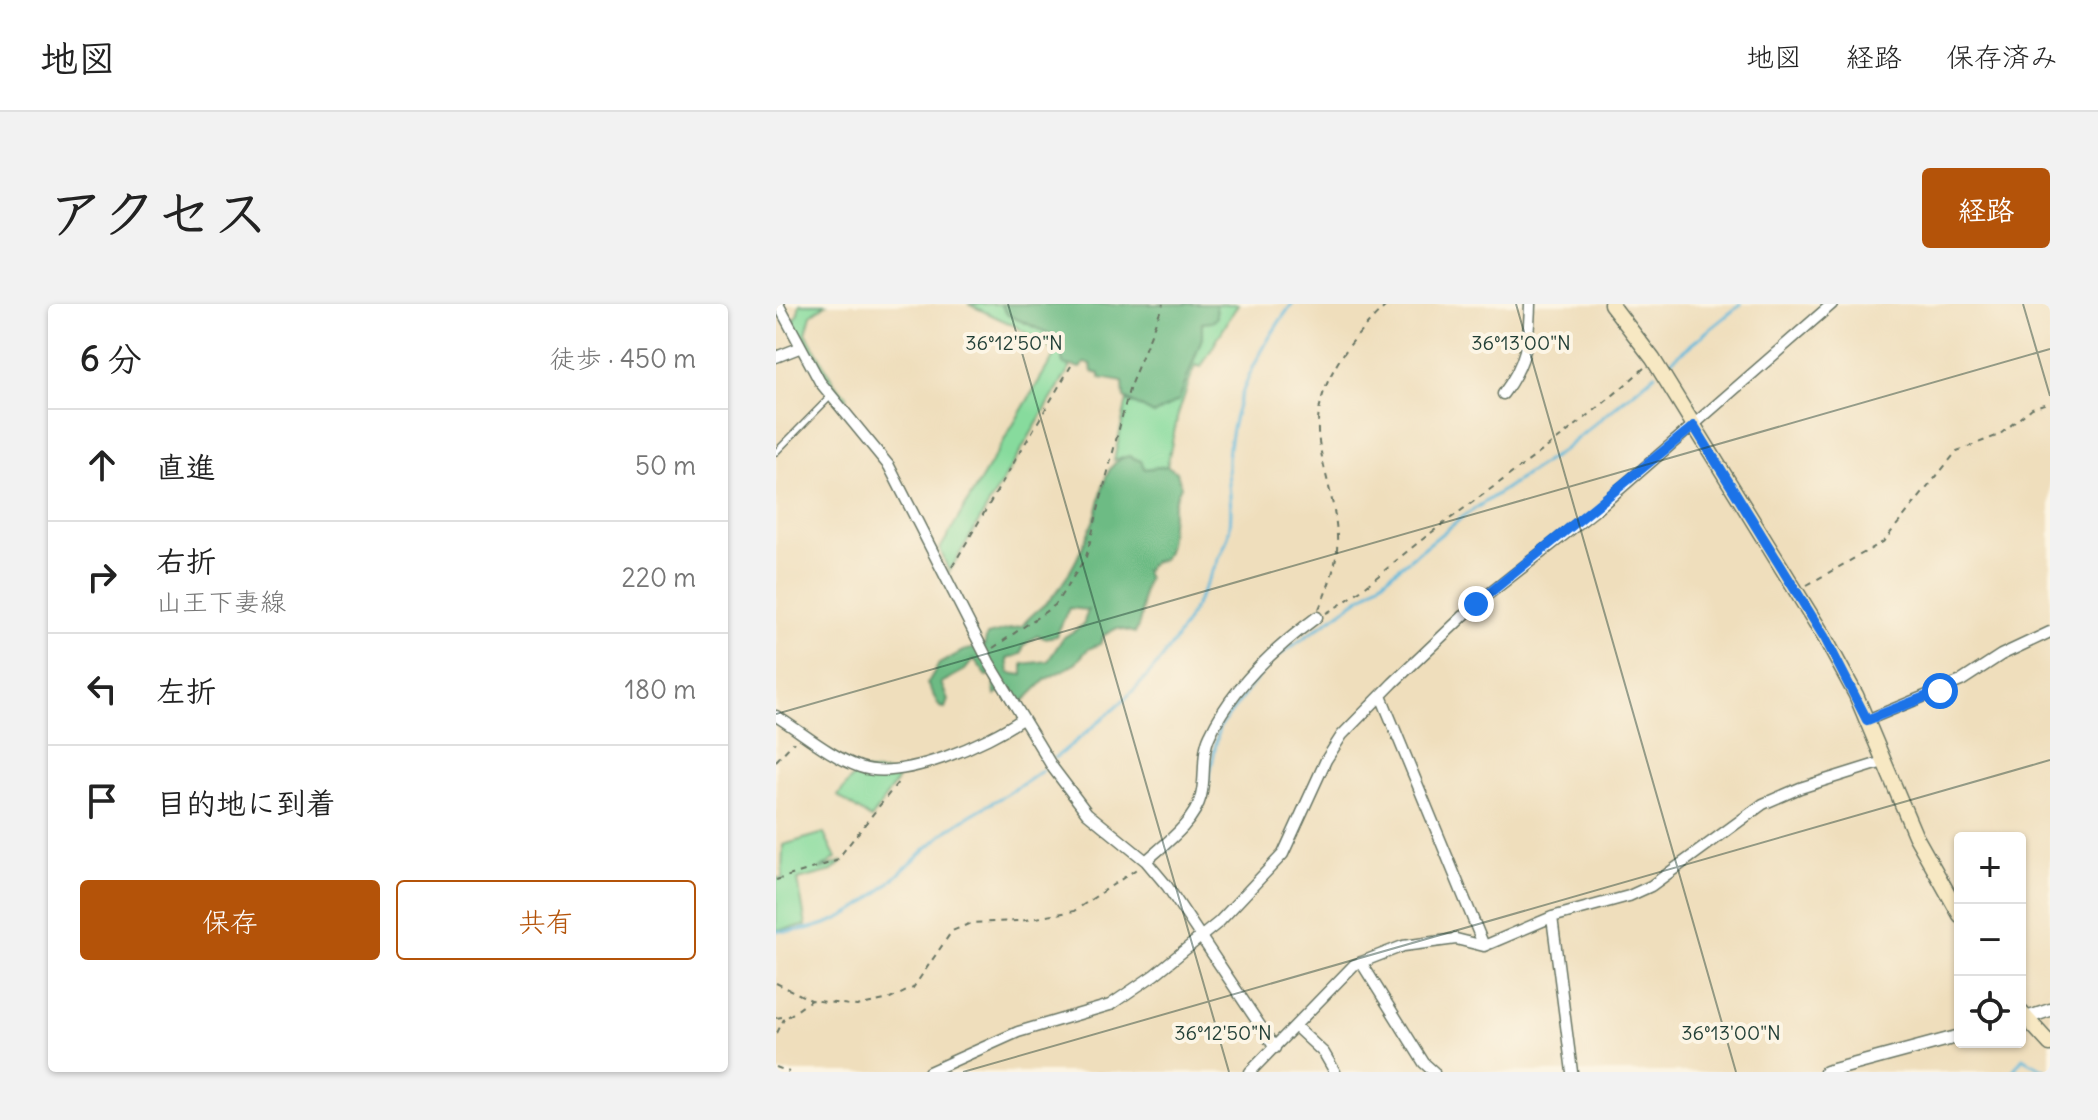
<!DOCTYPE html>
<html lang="ja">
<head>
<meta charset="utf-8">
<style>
  body { margin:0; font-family:Delius,"Klee One",sans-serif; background:#f2f2f2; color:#222 }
  .controls { position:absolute; right:24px; bottom:24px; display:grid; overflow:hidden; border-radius:8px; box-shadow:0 2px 6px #0004 }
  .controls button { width:72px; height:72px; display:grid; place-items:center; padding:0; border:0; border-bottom:2px solid #e0e0e0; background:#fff; color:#222; font:40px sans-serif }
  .stop { position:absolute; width:24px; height:24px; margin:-18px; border:6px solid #1a73e8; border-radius:50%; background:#fff }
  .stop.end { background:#1a73e8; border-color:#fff; box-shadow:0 2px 8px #0008 }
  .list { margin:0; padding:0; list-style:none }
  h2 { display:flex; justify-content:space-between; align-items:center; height:104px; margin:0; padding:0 32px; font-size:34px }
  h2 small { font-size:26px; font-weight:400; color:#767676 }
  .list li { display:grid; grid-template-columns:52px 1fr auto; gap:24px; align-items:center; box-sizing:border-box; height:112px; padding:0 32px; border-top:2px solid #e0e0e0 }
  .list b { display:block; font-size:30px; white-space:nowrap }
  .list p { margin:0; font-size:26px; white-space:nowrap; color:#767676 }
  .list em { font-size:26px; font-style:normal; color:#767676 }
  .actions { display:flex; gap:16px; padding:24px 32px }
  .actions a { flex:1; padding:18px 0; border:2px solid #b45309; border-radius:8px; text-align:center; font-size:28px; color:#b45309 }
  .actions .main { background:#b45309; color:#fff }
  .icon { flex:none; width:44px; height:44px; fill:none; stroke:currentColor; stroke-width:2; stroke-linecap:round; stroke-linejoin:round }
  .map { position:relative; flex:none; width:1274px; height:768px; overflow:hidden; border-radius:8px }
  header { display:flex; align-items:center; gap:48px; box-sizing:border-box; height:112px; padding:0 40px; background:#fff; border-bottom:2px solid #e0e0e0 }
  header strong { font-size:38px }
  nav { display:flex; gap:44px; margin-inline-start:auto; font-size:28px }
  .intro { display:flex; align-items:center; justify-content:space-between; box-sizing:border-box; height:192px; padding:0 48px }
  h1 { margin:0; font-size:56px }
  .button { padding:20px 36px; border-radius:8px; background:#b45309; color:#fff; font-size:28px; font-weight:700 }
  main { display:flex; gap:48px; padding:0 48px }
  aside { flex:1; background:#fff; border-radius:8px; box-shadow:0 2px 6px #0004 }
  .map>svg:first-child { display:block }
  .green { fill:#87db9d; stroke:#538c68; stroke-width:2 }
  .forest { fill:#6dbb84; stroke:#467c5c; stroke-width:2; fill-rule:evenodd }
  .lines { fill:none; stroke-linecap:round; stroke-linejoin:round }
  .stream { stroke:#5eb8db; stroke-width:3 }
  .service-casing { stroke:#687564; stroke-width:8 }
  .minor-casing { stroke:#687564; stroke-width:13 }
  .tertiary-casing { stroke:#687564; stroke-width:15 }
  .secondary-casing { stroke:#687564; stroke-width:17 }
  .path { stroke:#687564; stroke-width:2; stroke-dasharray:6 6; stroke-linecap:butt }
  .service { stroke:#fff; stroke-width:5 }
  .minor { stroke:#fff; stroke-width:10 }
  .tertiary { stroke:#fff; stroke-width:12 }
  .secondary { stroke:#f7e8c3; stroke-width:14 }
  .route { stroke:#1a73e8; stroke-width:10 }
  .ticks { fill:none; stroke:#1f3d34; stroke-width:2; stroke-opacity:0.45 }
  .ticks-label { font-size:20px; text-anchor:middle; fill:#1f3d34; stroke:#fcf5e5; stroke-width:8; stroke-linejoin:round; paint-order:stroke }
</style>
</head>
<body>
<header>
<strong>地図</strong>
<nav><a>地図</a><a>経路</a><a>保存済み</a></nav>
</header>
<div class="intro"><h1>アクセス</h1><a class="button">経路</a></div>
<main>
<aside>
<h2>6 分<small>徒歩 · 450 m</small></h2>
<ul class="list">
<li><svg class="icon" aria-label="ahead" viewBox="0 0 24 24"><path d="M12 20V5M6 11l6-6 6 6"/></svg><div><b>直進</b></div><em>50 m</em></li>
<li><svg class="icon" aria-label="right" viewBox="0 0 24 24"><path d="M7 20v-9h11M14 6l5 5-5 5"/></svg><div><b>右折</b><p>山王下妻線</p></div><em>220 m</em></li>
<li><svg class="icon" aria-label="left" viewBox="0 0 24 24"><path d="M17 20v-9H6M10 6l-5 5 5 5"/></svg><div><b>左折</b></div><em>180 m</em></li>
<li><svg class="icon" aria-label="arrive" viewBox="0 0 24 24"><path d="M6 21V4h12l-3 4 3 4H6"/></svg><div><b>目的地に到着</b></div></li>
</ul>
<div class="actions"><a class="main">保存</a><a>共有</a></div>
</aside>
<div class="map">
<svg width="1274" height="768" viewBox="0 0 1274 768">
  <rect width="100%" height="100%" fill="#fcf5e5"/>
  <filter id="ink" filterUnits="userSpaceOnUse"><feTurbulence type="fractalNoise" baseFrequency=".0125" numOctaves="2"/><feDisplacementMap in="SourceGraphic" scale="16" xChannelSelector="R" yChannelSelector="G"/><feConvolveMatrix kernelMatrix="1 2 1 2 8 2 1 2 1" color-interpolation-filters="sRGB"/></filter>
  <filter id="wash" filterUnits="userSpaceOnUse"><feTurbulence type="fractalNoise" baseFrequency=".006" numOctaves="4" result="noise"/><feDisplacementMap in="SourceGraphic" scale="32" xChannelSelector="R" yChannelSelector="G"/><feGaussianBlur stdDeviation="1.8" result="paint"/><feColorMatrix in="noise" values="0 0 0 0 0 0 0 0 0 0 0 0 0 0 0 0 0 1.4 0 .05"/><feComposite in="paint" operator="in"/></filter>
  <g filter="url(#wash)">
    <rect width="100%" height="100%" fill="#efdebc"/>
    <path class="green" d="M24 0H50L35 11 30 29 58 79 71 92 70 96 66 98 35 59 15 19 21 12Z
      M192 0H225L232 11 283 34 287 60 295 62 173 268 164 245 280 48 237 21Z
      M440 0H462L425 63 419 61 402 110 391 162 369 165 346 153 338 156 351 96 355 100 404 88 421 47 424 23Z
      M82 466 125 470 95 515 62 492Z
      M48 529 60 554 44 565 67 557 56 567 22 576 30 622 0 626V574H6L7 541Z"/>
    <path class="forest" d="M225 0H440L441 14 436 18 426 19V34L403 96 378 110 348 94 347 78 324 74V70L316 68 315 60 308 59 304 64 287 60 283 34 232 11Z
      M353 152 365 157 369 165 391 162 401 168 405 182C389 211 400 233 387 256L379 257 368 267 372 274C362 292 370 310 359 329L341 324 328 331 324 340 312 345 299 360 270 375 245 400H239L226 387 219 392 217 370 211 372 198 355 189 366 165 379 172 396 169 404 164 403 151 380 163 360 187 347 208 342 211 331 246 322C257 307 268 303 277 292 297 268 307 242 319 213 327 191 326 157 353 152ZM293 304 312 306 307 321 287 334 272 357 247 360V371L233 369 231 355 245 350 248 341 262 331 268 334 280 332Z"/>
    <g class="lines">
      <path class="stream" d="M891 60 965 0
        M498 355 590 290 688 212 786 147 879 70
        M279 454C354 393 393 363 434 272 441 258 450 243 453 228 458 205 451 178 452 155 455 99 483 44 516 0
        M430 490 443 424 492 360
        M392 546 414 523 425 505
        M0 627C83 630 116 568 175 524 205 502 239 489 268 465
        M1236 768 1247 754 1272 768"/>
    </g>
  </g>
  <g filter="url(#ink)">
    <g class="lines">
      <defs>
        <path id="service" d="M0 148 54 93"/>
        <path id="minor" d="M2 0 44 78 113 162 213 358 277 464 311 509 370 557 391 582 499 744
          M0 53 23 44
          M727 90C750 60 753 37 754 0
          M605 392 708 642
          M0 412C26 428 55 453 84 463 126 478 211 439 246 415
          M1091 416 1185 377 1225 351 1274 328
          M370 557C390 539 418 519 425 492 430 473 425 449 434 431 456 383 499 344 541 313
          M776 613 796 768
          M585 658 648 759 658 768
          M520 723 548 749 559 768
          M153 768 242 728 334 701 378 671 443 618 507 550 550 456 566 431 617 379 700 300 821 205 1056 0
          M474 768 578 661 627 642 680 635 708 642 776 613 853 592 875 582 987 500 1024 484 1107 458"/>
        <path id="tertiary" d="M1244 716 1274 706
          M1050 768 1184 732"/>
        <path id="secondary" d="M835 0 877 55 1049 334 1080 391 1139 531 1184 611
          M1244 707 1274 740"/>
      </defs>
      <use href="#service" class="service-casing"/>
      <use href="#minor" class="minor-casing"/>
      <use href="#tertiary" class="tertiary-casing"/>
      <use href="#secondary" class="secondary-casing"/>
      <path class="path" d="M176 263 295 62
        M1031 281 1107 238 1181 147 1223 131 1256 104 1274 98
        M543 305C551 286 559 266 561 246 563 211 550 177 544 143 532 86 573 36 612 0
        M550 309C585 290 612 262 643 238 719 180 798 128 868 64
        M217 344 279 301 310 253 354 82 387 0
        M0 457 18 438
        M0 576 60 557 123 477
        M0 679 35 696
        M0 714 13 712 35 696 81 702 114 695 137 684 176 627 195 619 244 617 298 607 362 564
        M1 729 8 715
        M0 763 13 768"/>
      <use href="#service" class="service"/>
      <use href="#minor" class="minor"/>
      <use href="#tertiary" class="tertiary"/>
      <use href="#secondary" class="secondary"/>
    </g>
  </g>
  <g class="lines" filter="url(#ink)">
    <path class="route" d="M700 300 918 122 1049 334 1091 416 1164 387"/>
  </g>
  <path class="ticks" d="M232 0 453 768M740 0 960 768M1247 0 1274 92M0 410 1274 45M187 768 1274 456"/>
  <g class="ticks-label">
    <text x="238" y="46">36°12'50"N</text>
    <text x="745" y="46">36°13'00"N</text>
    <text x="447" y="736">36°12'50"N</text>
    <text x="955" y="736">36°13'00"N</text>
  </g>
</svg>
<div class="controls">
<button>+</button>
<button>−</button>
<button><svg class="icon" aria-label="locate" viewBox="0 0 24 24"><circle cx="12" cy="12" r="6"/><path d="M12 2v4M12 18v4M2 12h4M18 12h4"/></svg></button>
</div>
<div class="stop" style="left:1164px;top:387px"></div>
<div class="stop end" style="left:700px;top:300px"></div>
</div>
</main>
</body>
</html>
